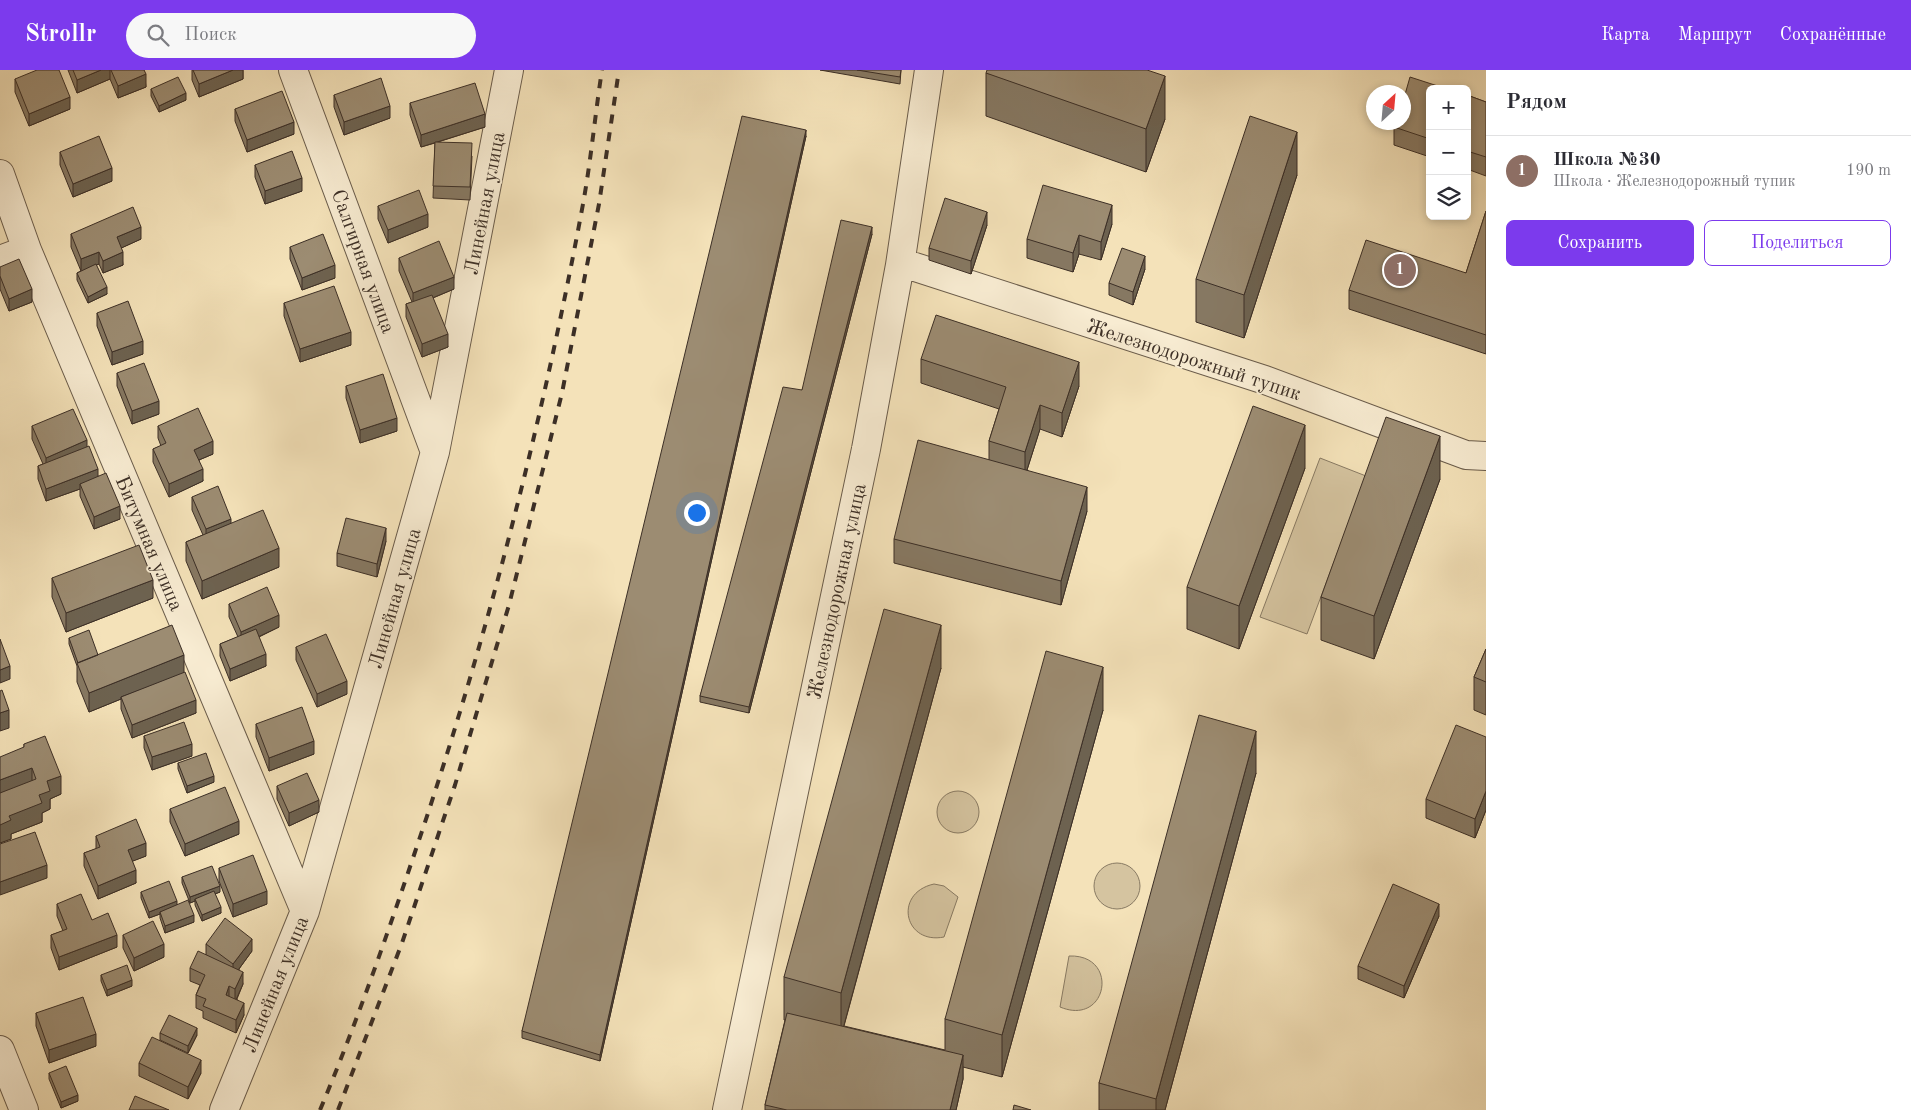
<!DOCTYPE html>
<html lang="ru">
<head>
<meta charset="utf-8">
<style>
  body { margin:0; font-family:"Old Standard TT",serif; background:#f7f7f7; color:#2b2b33 }
  .controls { position:absolute; right:15px; top:15px; display:grid; overflow:hidden; border-radius:8px; box-shadow:0 2px 8px #0003 }
  .controls button { width:45px; height:45px; display:grid; place-items:center; padding:0; border:0; border-bottom:1px solid #e1e1e2; background:#fff; color:#2b2b33; font:25px sans-serif }
  .compass { position:absolute; left:1366px; top:15px; width:45px; height:45px; border-radius:50%; background:#fff; box-shadow:0 2px 8px #0003; rotate:26deg }
  .you { position:absolute; left:696px; top:442px; width:18px; height:18px; margin:-12px; border:4px solid #fff; border-radius:50%; background:#1a73e8; box-shadow:0 0 0 8px #1a73e833 }
  .badge { display:grid; place-items:center; width:32px; height:32px; border-radius:50%; background:#7c3aed; color:#fff; font-size:16px; font-weight:700 }
  .pin { position:absolute; translate:-50% -50%; border:2px solid #fff; box-shadow:0 1px 5px #0006 }
  .list { margin:0; padding:0; list-style:none }
  h2 { display:flex; justify-content:space-between; align-items:center; height:65px; margin:0; padding:0 20px; font-size:21px }
  h2 small { font-size:16px; font-weight:400; color:#7c7c81 }
  .list li { display:grid; grid-template-columns:32px 1fr auto; gap:15px; align-items:center; box-sizing:border-box; height:70px; padding:0 20px; border-top:1px solid #e1e1e2 }
  .list b { display:block; font-size:19px; white-space:nowrap }
  .list p { margin:0; font-size:16px; white-space:nowrap; color:#7c7c81 }
  .list em { font-size:16px; font-style:normal; color:#7c7c81 }
  .actions { display:flex; gap:10px; padding:15px 20px }
  .actions a { flex:1; padding:11px 0; border:1px solid #7c3aed; border-radius:8px; text-align:center; font-size:18px; color:#7c3aed }
  .actions .main { background:#7c3aed; color:#fff }
  .icon { flex:none; width:28px; height:28px; fill:none; stroke:currentColor; stroke-width:2; stroke-linecap:round; stroke-linejoin:round }
  .map { position:relative; flex:none; width:1486px; height:1040px; overflow:hidden }
  header { display:flex; align-items:center; gap:30px; box-sizing:border-box; height:70px; padding:0 25px; background:#7c3aed; color:#fff }
  header strong { font-size:24px }
  nav { display:flex; gap:28px; margin-inline-start:auto; font-size:18px }
  .search { width:350px; height:45px; background:#f7f7f7; display:flex; align-items:center; gap:12px; box-sizing:border-box; padding:0 18px; border-radius:28px; color:#7c7c81; font-size:19px }
  main { display:flex }
  aside { flex:1; background:#fff }
  .map>svg:first-child { display:block }
  .green { fill:#d5c4a0; stroke:#887a63 }
  .lines { fill:none; stroke-linecap:round; stroke-linejoin:round }
  .minor-casing { stroke:#6a5c4b; stroke-width:30 }
  .minor { stroke:#f8ecd2; stroke-width:28 }
  .rail { stroke:#3c2f26; stroke-width:4; stroke-dasharray:9 9; stroke-linecap:butt }
  .wall { fill:#867862; stroke:#3c2f26 }
  .shaded-wall { fill:#6d6250; stroke:#3c2f26 }
  .building { fill:#9c8c72; stroke:#3c2f26 }
  .labels { text-anchor:middle; stroke-width:4; stroke-linejoin:round; paint-order:stroke }
  .street-label { font-size:20px; fill:#3c2f26; stroke:#f8ecd2 }
</style>
</head>
<body>
<header>
<strong>Strollr</strong>
<div class="search"><svg class="icon" aria-label="search" viewBox="0 0 24 24"><circle cx="10" cy="10" r="6"/><path d="M15 15l6 6"/></svg>Поиск</div>
<nav><a>Карта</a><a>Маршрут</a><a>Сохранённые</a></nav>
</header>
<main>
<div class="map">
<svg width="1486" height="1040" viewBox="0 0 1486 1040">
  <rect width="100%" height="100%" fill="#f4e2b9"/>
  <filter id="stains"><feTurbulence type="fractalNoise" baseFrequency=".004" numOctaves="4"/><feColorMatrix values="0 0 0 0 .2 0 0 0 0 .09 0 0 0 0 .02 0 0 0 .5 -.17"/></filter>
  <radialGradient id="worn" r=".72"><stop offset=".6" stop-color="#630" stop-opacity="0"/><stop offset="1" stop-color="#630" stop-opacity=".3"/></radialGradient>
  <path class="green" d="M1320 388 1366 406 1307 564 1260 547Z
    M937 742a21 21 0 1 1 42 0a21 21 0 1 1-42 0Z
    M1094 816a23 23 0 1 1 46 0a23 23 0 1 1-46 0Z
    M934 814 944 816 958 827 944 867C904 875 893 823 934 814Z
    M1069 886C1120 884 1108 957 1060 937Z"/>
  <g class="lines">
    <defs>
      <path id="minor" d="M293 0 435 382
        M0 104 27 180 305 841
        M0 190 27 180
        M900 195 915 197 1265 310 1466 385 1486 386
        M0 980 24 1040
        M224 1040 305 841 435 382 509 0
        M727 1040 866 379 900 195 929 0"/>
    </defs>
    <use href="#minor" class="minor-casing"/>
    <use href="#minor" class="minor"/>
    <path class="rail" d="M320 1040C355 957 385 871 414 785 486 573 542 355 583 134 591 90 595 45 602 0
      M338 1040 402 873 455 715 509 535 562 323 599 134 619 0"/>
  </g>
  <path class="wall" d="M68 0H144L146 17 118 28 110 9 77 23Z
    M192 0H243V9L199 27 192 10Z
    M820 0H901L900 14Z
    M986 3 1165 49 1146 102 986 46Z
    M15 9 70 39 29 56 15 22Z
    M151 19 186 30 159 42 151 26Z
    M1430 19V87L1394 75V57Z
    M334 25 390 48 344 65 334 37Z
    M1467 25 1486 32V106L1467 99Z
    M410 33 485 57 438 72 472 86 470 130 433 128 435 73 421 77 410 45Z
    M235 39 294 64 247 82 235 51Z
    M806 66 600 991 522 968V961Z
    M60 82 112 111 73 127 60 95Z
    M255 95 302 121 265 134 255 107Z
    M1297 105 1244 268 1196 252V209Z
    M378 136 428 157 388 173 378 149Z
    M1486 141V284L1349 239V220L1466 203Z
    M1112 154 1101 190 1079 184 1073 202 1027 188V169Z
    M987 155 971 204 929 190V178Z
    M71 164 141 169 121 178 123 195 103 203 99 194 96 195 107 224 88 233 77 210V203L81 201 71 177Z
    M872 164 749 643 700 632V626L802 320Z
    M290 177 335 208 302 220 290 189Z
    M399 188 454 219 433 228 448 277 422 287 406 247V234L412 232 399 201Z
    M0 197 32 232 9 241 0 219Z
    M1145 199 1133 235 1109 225V213Z
    M284 233 351 275 300 292 284 246Z
    M97 243 143 284 112 295 97 256Z
    M921 289 1079 316 1062 367 1040 359 1027 400 1087 441 1061 535 894 493V469L989 390V371L999 339 921 313Z
    M117 303 159 344 132 354 117 316Z
    M346 316 397 361 360 373 346 328Z
    M32 356 87 377 98 406 120 449 94 459 80 426V419L46 431 38 409V396L43 394 32 369Z
    M158 356 213 384 199 390 203 411 169 427 153 392V379L161 376 158 368Z
    M1305 398 1239 579 1187 559V517Z
    M1440 409 1374 589 1321 570V527Z
    M192 427 231 453 279 497 202 529 186 491V472L203 465 192 440Z
    M386 471 377 507 337 496V483Z
    M52 508 153 528 66 562 52 527Z
    M229 534 279 557 259 567 266 596 230 611 220 586V574L238 567 229 547Z
    M69 568 98 585 184 602 196 643 132 668 121 639V629L89 642 77 612V596L69 574Z
    M296 577 347 624 317 637 296 590Z
    M1486 579V645L1474 640V607Z
    M941 598 844 956 945 980V949L1103 640 1002 1007 963 997V1009L956 1040H765V1035L785 950H784V907Z
    M256 654 314 684 269 701 256 667Z
    M144 666 192 686 152 700 144 678Z
    M1486 667V740L1475 768 1426 748V729Z
    M24 674 61 724 50 729V739L42 743V752L11 764V769L0 773 24 678Z
    M178 693 214 712 187 723 178 699Z
    M1256 703 1165 1040H1099V1013Z
    M277 716 319 742 289 756 277 729Z
    M170 739 239 764 185 786 170 752Z
    M96 766 146 786 132 791 136 813 98 829 84 796V783L96 779Z
    M219 798 267 834 233 847 219 811Z
    M182 807 220 822 215 824 221 843 202 851 195 835V831L190 833 182 813Z
    M141 822 194 852 165 863 160 848V844L149 848 141 828Z
    M57 834 92 850 117 877 59 900 51 878V865L63 861 57 846Z
    M1439 846 1404 928 1358 909V896Z
    M123 865 164 887 134 901 123 878Z
    M206 874 252 881 239 899 243 914 237 929 244 945 236 963 203 948V941L196 938V925L200 915 190 911V898L206 885Z
    M101 905 132 916 107 926 101 911Z
    M36 943 96 976 49 993 36 956Z
    M160 963 197 965 188 983 160 970Z
    M139 993 201 1003 188 1029 139 1006Z
    M49 1003 78 1031 61 1038 49 1009Z"/>
  <path class="shaded-wall" d="M101 0H110V9L77 23V10Z
    M233 0H243V9L199 27V14Z
    M146 4V17L118 28V16Z
    M1165 6V49L1146 102V59Z
    M186 23V30L159 42V36Z
    M70 27V39L29 56V44Z
    M390 36V48L344 65V52Z
    M485 44V57L421 77V65Z
    M294 52V64L247 82V70Z
    M806 60V66L600 991V985Z
    M1297 62V105L1244 268V225Z
    M112 98V111L73 127V114Z
    M302 108V121L265 134V121Z
    M1112 135V154L1101 190V172Z
    M987 142V155L971 204V191Z
    M428 144V157L388 173V160Z
    M141 157V169L117 180V167Z
    M872 157V164L749 643V637Z
    M1079 165V184L1073 202V183Z
    M99 182V194L81 202V189Z
    M123 182V195L103 203V191Z
    M1145 186V199L1133 235V222Z
    M335 195V208L302 220V208Z
    M454 207V219L413 236V223Z
    M107 217V224L88 233V227Z
    M32 219V232L9 241V229Z
    M351 262V275L300 292V279Z
    M448 264V277L422 287V274Z
    M143 271V284L112 295V282Z
    M1079 292V316L1062 367V343Z
    M159 331V344L132 354V341Z
    M1040 335V359L1025 406V382Z
    M397 348V361L360 373V360Z
    M1305 355V398L1239 579V536Z
    M1440 366V409L1374 589V546Z
    M87 370V383L46 401V388Z
    M213 371V384L194 392V380Z
    M98 399V412L80 414V419L46 431V419Z
    M203 399V411L169 427V414Z
    M1087 417V441L1061 535V511Z
    M120 436V449L94 459V447Z
    M231 449V462L206 472V459Z
    M386 458V471L377 507V494Z
    M279 478V497L202 529V511Z
    M153 510V528L66 562V543Z
    M279 545V557L241 575V562Z
    M941 555V598L841 966V923Z
    M266 584V596L230 611V599Z
    M184 585V604L121 627V629L89 642V623Z
    M10 596V609L0 613V600Z
    M1103 597V640L1002 1007V965Z
    M347 611V624L317 637V624Z
    M196 630V643L132 668V655Z
    M9 640V658L0 661V643Z
    M1256 661V703L1165 1040H1156V1029Z
    M314 671V684L269 701V688Z
    M192 674V686L152 700V687Z
    M32 698V716L0 729V710Z
    M61 706V724L50 729V739L42 743V752L11 764V769L0 773V755L9 746 39 725 47 711Z
    M214 706V712L187 723V716Z
    M1486 721V740L1475 768V749Z
    M319 730V742L289 756V743Z
    M239 751V764L185 786V774Z
    M146 773V786L128 793V780Z
    M47 795V808L0 825V812Z
    M136 800V813L98 829V816Z
    M220 816V822L196 831 195 829V831L190 833V827Z
    M267 821V834L233 847V834Z
    M177 831V838L160 842V844L149 848V842Z
    M1439 834V846L1404 928V916Z
    M221 837V843L202 851V845Z
    M194 845V852L165 863V856Z
    M117 865V877L59 900V887Z
    M252 869V881L233 907V894Z
    M164 874V887L134 901V888Z
    M243 902V914L235 932V919Z
    M132 910V916L107 926V920Z
    M229 916V929L226 925Z
    M244 933V945L236 963V950Z
    M197 958V965L188 983V976Z
    M96 964V976L49 993V980Z
    M963 985V1009L956 1040H950Z
    M201 990V1003L188 1029V1017Z
    M78 1025V1031L61 1038V1032Z"/>
  <path class="building" d="M37 0H59L70 27 29 44 15 9Z
    M73 0H101L77 10Z
    M111 0H144L146 4 118 16Z
    M193 0H233L199 14Z
    M857 0H901L900 7Z
    M987 0H1147L1165 6 1146 59 986 3Z
    M178 7 186 23 159 36 151 19Z
    M1410 7 1447 19H1430V69L1394 57 1395 52H1404V28Z
    M381 8 390 36 344 52 334 25Z
    M475 13 485 44 421 65 410 33Z
    M282 21 294 52 247 70 235 39Z
    M1467 25 1486 32V87L1467 81Z
    M742 46 806 60 600 985 522 961Z
    M1250 46 1297 62 1244 225 1196 209Z
    M99 66 112 98 73 114 60 82Z
    M435 72 472 73 470 117 433 116Z
    M292 81 302 108 265 121 255 95Z
    M1043 115 1112 135 1101 172 1079 165 1073 183 1027 169Z
    M419 120 428 144 388 160 378 136Z
    M945 128 987 142 971 191 929 178Z
    M133 137 141 157 117 167 123 182 103 191 99 182 81 189 71 164Z
    M1486 141V265L1349 220 1366 170 1466 203Z
    M841 150 872 157 749 637 700 626 783 317 802 320Z
    M323 164 335 195 302 208 290 177Z
    M439 171 454 207 413 223 399 188Z
    M1122 178 1145 186 1133 222 1109 213Z
    M19 189 32 219 9 229 0 206V197Z
    M96 194 107 217 88 227 77 203Z
    M334 216 351 262 300 279 284 233Z
    M432 225 448 264 422 274 406 234Z
    M128 231 143 271 112 282 97 243Z
    M936 245 1079 292 1062 343 1040 335 1025 382 989 371 1006 317 921 289Z
    M144 293 159 331 132 341 117 303Z
    M383 304 397 348 360 360 346 316Z
    M1253 336 1305 355 1239 536 1187 517Z
    M198 338 213 371 194 380 203 399 169 414 153 379 166 373 158 356Z
    M73 339 87 370 46 388 32 356Z
    M1386 347 1440 366 1374 546 1321 527Z
    M918 370 1087 417 1061 511 894 469Z
    M89 376 98 399 46 419 38 396Z
    M106 403 120 436 94 447 80 414Z
    M218 416 231 449 206 459 192 427Z
    M263 440 279 478 202 511 186 472Z
    M346 448 386 458 377 494 337 483Z
    M139 475 153 510 66 543 52 508Z
    M267 517 279 545 241 562 229 534Z
    M884 539 941 555 841 923 784 907Z
    M172 555 184 585 89 623 77 593Z
    M256 559 266 584 230 599 220 574Z
    M89 560 98 585 78 593 69 568Z
    M326 564 347 611 317 624 296 577Z
    M0 569 10 596 0 600Z
    M1486 579V612L1474 607Z
    M1046 581 1103 597 1002 965 945 949Z
    M185 602 196 630 132 655 121 627Z
    M2 620 9 640 0 643V621Z
    M302 637 314 671 269 688 256 654Z
    M1199 645 1256 661 1156 1029 1099 1013Z
    M184 652 192 674 152 687 144 666Z
    M1456 655 1486 667V721L1475 749 1426 729Z
    M45 666 61 706 47 711 50 721 39 725 42 733 9 746 11 750 0 755V723L36 709 32 698 0 710V687L24 677V674Z
    M206 683 214 706 187 716 178 693Z
    M307 703 319 730 289 743 277 716Z
    M225 717 239 751 185 774 170 739Z
    M136 749 146 773 128 780 136 800 98 816 84 783 100 777 96 766Z
    M35 762 47 795 0 812V774Z
    M253 785 267 821 233 834 219 798Z
    M212 796 220 816 190 827 182 807Z
    M169 811 177 831 149 842 141 822Z
    M1393 814 1439 834 1404 916 1358 896Z
    M214 821 221 837 202 845 195 829Z
    M81 824 92 850 108 843 117 865 59 887 51 865 67 859 57 834Z
    M188 830 194 845 165 856 160 842Z
    M225 848 252 869 233 894 206 874Z
    M153 851 164 874 134 888 123 865Z
    M198 881 243 902 235 919 229 916 226 925 244 933 236 950 203 936 206 929 196 925 205 905 190 898Z
    M127 895 132 910 107 920 101 905Z
    M83 927 96 964 49 980 36 943Z
    M787 943 963 985 950 1040H787L765 1035Z
    M169 945 197 958 188 976 160 963Z
    M152 967 201 990 188 1017 139 993Z
    M66 996 78 1025 61 1032 49 1003Z
    M135 1026 169 1040H129Z
    M1014 1035 1031 1040H1013Z"/>
  <g class="labels">
    <g class="street-label">
      <text transform="translate(484 133) rotate(-79)" y="7">Линейная улица</text>
      <text transform="translate(364 191) rotate(70)" y="7">Салгирная улица</text>
      <text transform="translate(1194 289) rotate(18)" y="7">Железнодорожный тупик</text>
      <text transform="translate(150 473) rotate(67)" y="7">Битумная улица</text>
      <text transform="translate(836 521) rotate(-78)" y="7">Железнодорожная улица</text>
      <text transform="translate(394 528) rotate(-74)" y="7">Линейная улица</text>
      <text transform="translate(275 914) rotate(-68)" y="7">Линейная улица</text>
    </g>
  </g>
  <rect width="100%" height="100%" filter="url(#stains)"/>
  <rect width="100%" height="100%" fill="url(#worn)"/>
</svg>
<div class="controls">
<button>+</button>
<button>−</button>
<button><svg class="icon" aria-label="layers" viewBox="0 0 24 24"><path d="M12 4l9 5-9 5-9-5zM3 14l9 5 9-5"/></svg></button>
</div>
<svg class="compass" viewBox="-18 -18 36 36"><path d="M0-13l5 13h-10z" fill="#e53935"/><path d="M0 13l5-13h-10z" fill="#7c7c81"/></svg>
<div class="you"></div>
<div class="pin badge" style="left:1400px;top:200px;background:#8d6e63">1</div>
</div>
<aside>
<h2>Рядом<small></small></h2>
<ul class="list">
<li><span class="badge" style="background:#8d6e63">1</span><div><b>Школа №30</b><p>Школа · Железнодорожный тупик</p></div><em>190 m</em></li>
</ul>
<div class="actions"><a class="main">Сохранить</a><a>Поделиться</a></div>
</aside>
</main>
</body>
</html>
